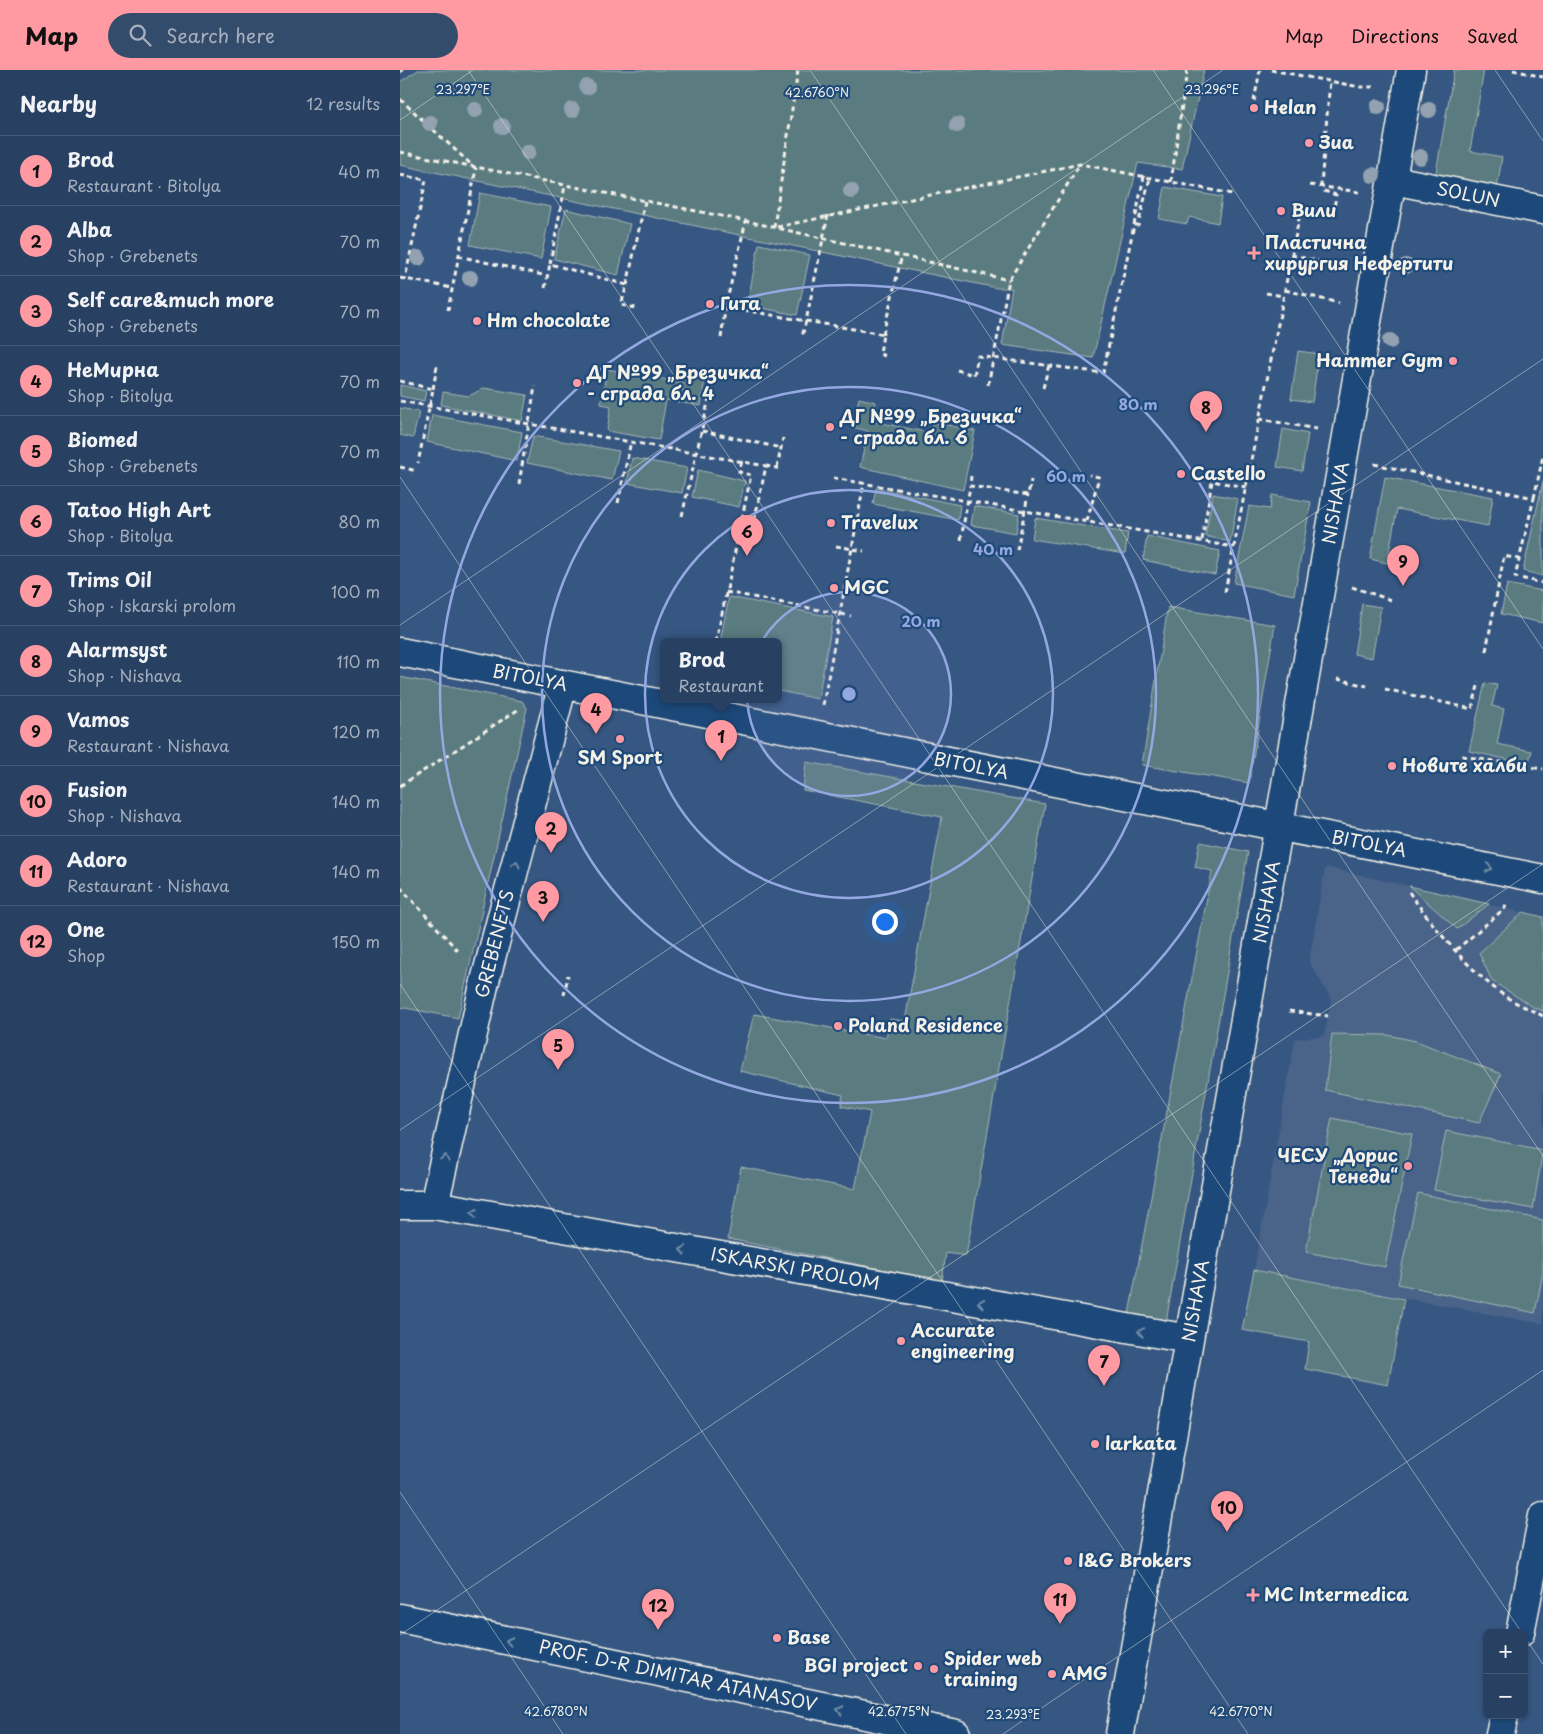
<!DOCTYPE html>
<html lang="en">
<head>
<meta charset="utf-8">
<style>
  body { margin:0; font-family:"Playpen Sans",sans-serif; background:#344c6b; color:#f1f3f6 }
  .controls { position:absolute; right:15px; bottom:15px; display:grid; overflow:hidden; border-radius:8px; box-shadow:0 1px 4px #0004 }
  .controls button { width:45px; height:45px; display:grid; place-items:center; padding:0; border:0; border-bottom:1px solid #445a77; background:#284162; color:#f1f3f6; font:25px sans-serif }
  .you { position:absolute; left:484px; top:851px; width:18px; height:18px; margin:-12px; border:4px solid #fff; border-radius:50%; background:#1a73e8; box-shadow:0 0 0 8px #1a73e833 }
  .badge { display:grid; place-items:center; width:32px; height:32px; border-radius:50%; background:#ff9aa2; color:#111; font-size:16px; font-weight:700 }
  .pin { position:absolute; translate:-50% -41px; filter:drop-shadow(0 1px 2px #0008) }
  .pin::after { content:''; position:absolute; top:26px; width:18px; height:15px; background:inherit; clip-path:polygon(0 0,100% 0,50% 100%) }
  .popup { position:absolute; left:260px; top:568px; width:122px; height:65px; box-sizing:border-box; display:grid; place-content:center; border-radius:8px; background:#284162; filter:drop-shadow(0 1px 4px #0005); font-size:16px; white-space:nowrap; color:#a5afbe }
  .popup b { font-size:19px; color:#f1f3f6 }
  .popup::after { content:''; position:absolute; left:50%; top:100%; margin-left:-10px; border:10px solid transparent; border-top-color:#284162 }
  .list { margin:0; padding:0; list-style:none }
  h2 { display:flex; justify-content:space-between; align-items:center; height:65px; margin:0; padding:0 20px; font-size:21px }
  h2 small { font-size:16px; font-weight:400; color:#a5afbe }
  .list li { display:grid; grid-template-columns:32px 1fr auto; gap:15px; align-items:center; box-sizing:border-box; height:70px; padding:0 20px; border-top:1px solid #445a77 }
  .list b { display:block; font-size:19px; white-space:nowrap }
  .list p { margin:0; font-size:16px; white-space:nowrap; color:#a5afbe }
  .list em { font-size:16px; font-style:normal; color:#a5afbe }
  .icon { flex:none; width:28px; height:28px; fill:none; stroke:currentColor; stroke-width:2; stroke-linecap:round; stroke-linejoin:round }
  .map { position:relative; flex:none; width:1143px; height:1664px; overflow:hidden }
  header { display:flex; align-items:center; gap:30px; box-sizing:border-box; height:70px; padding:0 25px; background:#ff9aa2; color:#111 }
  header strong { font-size:24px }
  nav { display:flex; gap:28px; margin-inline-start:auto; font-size:18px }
  .search { width:350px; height:45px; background:#344c6b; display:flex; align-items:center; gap:12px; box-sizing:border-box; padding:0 18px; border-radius:28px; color:#a5afbe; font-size:19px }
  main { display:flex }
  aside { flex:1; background:#284162 }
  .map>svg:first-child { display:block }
  .built { fill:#496389 }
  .green { fill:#5a7b80; stroke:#a7b6b4 }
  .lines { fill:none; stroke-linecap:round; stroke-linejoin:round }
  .minor-casing { stroke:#f4f1e8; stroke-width:31 }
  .path { stroke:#f4f1e8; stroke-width:3; stroke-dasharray:5 4; stroke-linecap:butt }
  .minor { stroke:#1f4a7a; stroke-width:28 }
  .tree { fill:#92a2b1 }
  .oneway { stroke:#748da6 }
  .ticks { fill:none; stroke:#f4f1e8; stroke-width:1; stroke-opacity:0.45 }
  .ring { fill:none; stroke:#93a8e1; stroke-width:2.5 }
  .poi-dot { fill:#ff9aa2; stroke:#1f4a7a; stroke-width:2 }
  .labels { text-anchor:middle; stroke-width:4.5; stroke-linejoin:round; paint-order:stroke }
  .poi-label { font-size:18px; font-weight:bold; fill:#f4f1e8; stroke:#1f4a7a; text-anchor:start }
  .street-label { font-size:18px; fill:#f4f1e8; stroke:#1f4a7a }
  .ticks-label { font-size:12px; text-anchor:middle; fill:#f4f1e8; stroke:#1f4a7a; stroke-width:4.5; stroke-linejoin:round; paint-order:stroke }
  .centre { fill:#93a8e1; stroke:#1f4a7a; stroke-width:2.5 }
  .ring-label { font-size:15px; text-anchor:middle; font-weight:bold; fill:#93a8e1; stroke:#1f4a7a; stroke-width:4.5; stroke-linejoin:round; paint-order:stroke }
</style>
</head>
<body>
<header>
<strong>Map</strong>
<div class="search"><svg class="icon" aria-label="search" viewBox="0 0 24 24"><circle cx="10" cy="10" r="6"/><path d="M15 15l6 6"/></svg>Search here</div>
<nav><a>Map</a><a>Directions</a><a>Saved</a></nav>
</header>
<main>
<aside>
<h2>Nearby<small>12 results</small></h2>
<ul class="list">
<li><span class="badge">1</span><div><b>Brod</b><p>Restaurant · Bitolya</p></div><em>40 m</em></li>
<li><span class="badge">2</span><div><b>Alba</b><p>Shop · Grebenets</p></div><em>70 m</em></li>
<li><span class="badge">3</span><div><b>Self care&amp;much more</b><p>Shop · Grebenets</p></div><em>70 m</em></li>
<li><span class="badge">4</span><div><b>НеМирна</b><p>Shop · Bitolya</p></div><em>70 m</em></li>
<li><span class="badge">5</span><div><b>Biomed</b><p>Shop · Grebenets</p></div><em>70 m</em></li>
<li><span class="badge">6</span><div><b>Tatoo High Art</b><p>Shop · Bitolya</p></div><em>80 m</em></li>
<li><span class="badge">7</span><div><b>Trims Oil</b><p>Shop · Iskarski prolom</p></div><em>100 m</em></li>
<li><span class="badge">8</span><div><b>Alarmsyst</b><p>Shop · Nishava</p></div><em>110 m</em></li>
<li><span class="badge">9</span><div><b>Vamos</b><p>Restaurant · Nishava</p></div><em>120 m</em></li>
<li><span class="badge">10</span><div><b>Fusion</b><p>Shop · Nishava</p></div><em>140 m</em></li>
<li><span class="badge">11</span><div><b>Adoro</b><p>Restaurant · Nishava</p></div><em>140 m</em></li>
<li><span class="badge">12</span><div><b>One</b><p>Shop</p></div><em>150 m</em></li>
</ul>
</aside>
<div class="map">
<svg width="1143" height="1664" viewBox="0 0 1143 1664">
  <rect width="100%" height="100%" fill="#365782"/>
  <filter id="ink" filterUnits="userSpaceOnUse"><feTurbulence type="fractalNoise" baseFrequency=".02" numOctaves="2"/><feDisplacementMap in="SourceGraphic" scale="10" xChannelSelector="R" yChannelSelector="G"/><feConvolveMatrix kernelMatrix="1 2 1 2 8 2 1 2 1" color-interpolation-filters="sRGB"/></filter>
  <g filter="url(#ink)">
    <path class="built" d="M925 797 1143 847V1254L854 1200 895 969 924 966 931 929 909 892Z"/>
    <path class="green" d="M18 0H804L782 99 738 93 693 288 602 275 612 218H597L0 95V12Z
      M1054 0H1084L1070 81 1102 87 1097 119 1035 108Z
      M765 117 822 127 818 153 789 147 787 154 759 149Z
      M80 123 151 137 141 189 70 175Z
      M166 139 230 154 218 205 154 189Z
      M359 174 410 185 397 245 347 235Z
      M898 281 919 284 912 332 891 329Z
      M207 299 285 313 287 306 305 309 301 336 266 330 259 370 207 361 211 336 201 334Z
      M0 315 26 321 24 331 0 326Z
      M84 318 127 325 122 351 41 335 43 322 69 326Z
      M459 328 476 332 472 351 530 363 533 352 575 361 563 420 460 397 468 361 452 357Z
      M0 338 19 342 13 368 0 365Z
      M32 345 122 362 117 391 27 372Z
      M883 359 908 364 902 401 877 397Z
      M133 366 219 381 212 410 127 393Z
      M232 388 287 398 282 423 227 413Z
      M298 400 345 411 339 437 292 427Z
      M985 407 1093 427 1088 456 997 439 987 493 970 489Z
      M1143 411V506L1123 501Z
      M476 418 560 435 558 450 473 434Z
      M813 424 838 429 830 472 805 466Z
      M872 425 911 432 894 525 834 513 849 436 870 439Z
      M574 436 619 444 616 463 571 455Z
      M635 448 728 463 725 484 632 469Z
      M747 466 820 481 815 505 743 490Z
      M1107 514 1143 521V553L1101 544Z
      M329 527 433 547 418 629 379 621 378 572H320Z
      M962 534 981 537 972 588 954 584Z
      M768 537 875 555 849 713 742 695Z
      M0 607 122 631 127 638 58 948 0 937Z
      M1085 613 1097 615 1092 636 1104 639 1097 674 1132 681 1128 694 1069 681Z
      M406 692 645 734 566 1186 546 1183 542 1211 328 1169 341 1097 455 1119 470 1042 441 1036 443 1025 340 1001 354 944 486 968 490 949 505 951 542 747 403 720Z
      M800 772 848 782 766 1252 729 1244 812 801 795 797Z
      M1009 816 1089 834 1057 859Z
      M1123 842 1143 847V941L1133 937 1092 911 1079 883Z
      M932 964 988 965 1016 971 1101 1004 1079 1053 925 1020Z
      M932 1048 1012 1064 985 1197 906 1182Z
      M1046 1061 1143 1080 1133 1139 1034 1120Z
      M1018 1123 1143 1150V1203L1135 1243 998 1214Z
      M854 1200 1004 1229 988 1315 905 1299 909 1272 842 1260Z"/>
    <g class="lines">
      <defs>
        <path id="minor" d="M993 110 1143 140
          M0 582 1143 809
          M0 1135H34L789 1269
          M34 1135 85 911 163 614
          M0 1548 556 1664
          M1120 1563 1143 1446
          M720 1664 1011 0
          M1100 1664 1104 1645"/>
      </defs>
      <use href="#minor" class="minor-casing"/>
      <path class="path" d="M871 0 960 17H973
        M1113 0 1143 7
        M0 2 3 0
        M0 29 76 99 48 240
        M854 31 860 0
        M0 82 346 151 609 210
        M0 105 26 110 5 209
        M771 112 787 0
        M910 115 959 122
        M893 137 934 139 936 125 924 121 921 115 930 11
        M428 145 406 251 483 264 480 284 485 286
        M734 155 744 106
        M374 157 398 0
        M377 157 680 94 832 124
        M891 185 945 197
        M58 186 147 206
        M150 194 165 116
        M0 208 52 218
        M227 215 245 131
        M145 218 150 194 227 215 221 235 236 238
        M885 220 939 233
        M866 223 883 226
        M326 237 406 251 402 267
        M483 264 502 185
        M321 268 326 234 346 151
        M557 300 574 305 578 286 703 303 734 155H738L750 108
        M0 311 33 319 18 393
        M588 315 609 210 680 94
        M643 318 649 295
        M33 319 37 296
        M0 331 366 396
        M859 349 917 359
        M302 361 381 378
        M974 394 1134 428 1115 507 1143 513
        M0 397 17 401
        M377 398 383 368
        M571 406 570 416 628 425 631 410
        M433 408 834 477
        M119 414 135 316
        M1134 428 1143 386
        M218 433 231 371
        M282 446 314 306
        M687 451 699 407 689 405
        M561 470 570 416
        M802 470 812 411 846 417
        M349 476 366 396 382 399
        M436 476 464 481
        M617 480 628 425
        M952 517 994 531
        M326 522 451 546
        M825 522 901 138
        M316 572 351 405 339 402 342 391
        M1086 581 1104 486 1119 489
        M937 609 967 616
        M985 619 1072 639 1079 612
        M423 635 464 413
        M1062 686 1143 699
        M0 716 119 639
        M0 817 60 883
        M1009 822C1035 859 1066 897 1102 924 1114 933 1130 939 1143 946
        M1056 880 1105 838 1106 833
        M164 925 168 905
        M889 941 928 946"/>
      <use href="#minor" class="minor"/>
    </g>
    <g class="tree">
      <circle cx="187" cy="17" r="8"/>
      <circle cx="978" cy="37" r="8"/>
      <circle cx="75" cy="40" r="8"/>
      <circle cx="172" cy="40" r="8"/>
      <circle cx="1029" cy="40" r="8"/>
      <circle cx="30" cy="53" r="8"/>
      <circle cx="557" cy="55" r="8"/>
      <circle cx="102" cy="56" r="8"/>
      <circle cx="128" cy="82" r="8"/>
      <circle cx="1020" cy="87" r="8"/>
      <circle cx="973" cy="105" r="8"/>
      <circle cx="451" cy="121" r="8"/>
      <circle cx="18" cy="188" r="8"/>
      <circle cx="1006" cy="196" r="8"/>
      <circle cx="70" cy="208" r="8"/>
      <circle cx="990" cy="271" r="8"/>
    </g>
    <defs><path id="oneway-chevron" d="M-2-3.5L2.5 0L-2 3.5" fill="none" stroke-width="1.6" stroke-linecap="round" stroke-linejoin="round" transform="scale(1.25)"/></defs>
    <g class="oneway">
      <use href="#oneway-chevron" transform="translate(116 794) rotate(-75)"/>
      <use href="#oneway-chevron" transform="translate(1089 798) rotate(11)"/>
      <use href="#oneway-chevron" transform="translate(45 1088) rotate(-77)"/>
      <use href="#oneway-chevron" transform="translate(74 1143) rotate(-170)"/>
      <use href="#oneway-chevron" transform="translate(283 1180) rotate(-170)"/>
      <use href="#oneway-chevron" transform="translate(581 1233) rotate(-170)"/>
      <use href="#oneway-chevron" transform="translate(741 1262) rotate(-169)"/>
      <use href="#oneway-chevron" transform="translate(109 1571) rotate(-168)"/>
      <use href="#oneway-chevron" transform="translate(440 1640) rotate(-168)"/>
    </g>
  </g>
  <path class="ticks" d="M68 0 1122 1563M410 0 1143 1086M753 0 1143 579M1095 0 1143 71M0 50 73 0M0 407 848 1664M0 555 823 0M0 914 506 1664M0 1060 1143 289M0 1422 163 1664M0 1565 1143 794M1124 1566 1143 1594M603 1664 1143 1300"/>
  <circle cx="449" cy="624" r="102" fill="#93a8e1" fill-opacity=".12"/>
  <g class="ring">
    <circle cx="449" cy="624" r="102"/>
    <circle cx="449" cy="624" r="204"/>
    <circle cx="449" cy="624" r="307"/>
    <circle cx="449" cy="624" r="409"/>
  </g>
  <g class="poi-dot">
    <circle cx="854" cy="38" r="5"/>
    <circle cx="909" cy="73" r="5"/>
    <circle cx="881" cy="141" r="5"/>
    <path d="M851.5 175.5h5v5h5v5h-5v5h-5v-5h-5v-5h5z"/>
    <circle cx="310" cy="234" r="5"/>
    <circle cx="77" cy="251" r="5"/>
    <circle cx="1053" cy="291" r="5"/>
    <circle cx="177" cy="313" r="5"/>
    <circle cx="430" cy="357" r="5"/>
    <circle cx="781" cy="404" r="5"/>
    <circle cx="431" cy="453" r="5"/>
    <circle cx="434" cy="518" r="5"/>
    <circle cx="220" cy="669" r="5"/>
    <circle cx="992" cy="696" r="5"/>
    <circle cx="438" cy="956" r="5"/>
    <circle cx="1008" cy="1096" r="5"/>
    <circle cx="501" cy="1271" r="5"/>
    <circle cx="695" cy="1374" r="5"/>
    <circle cx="668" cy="1491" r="5"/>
    <path d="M850.5 1517.5h5v5h5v5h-5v5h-5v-5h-5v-5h5z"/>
    <circle cx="377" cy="1568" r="5"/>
    <circle cx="518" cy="1596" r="5"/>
    <circle cx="534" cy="1599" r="5"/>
    <circle cx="652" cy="1604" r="5"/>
  </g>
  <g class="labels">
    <g class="poi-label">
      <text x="864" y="44">Helan</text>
      <text x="919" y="79">Зиа</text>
      <text x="891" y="147">Вили</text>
      <text x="865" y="179">Пластична<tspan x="865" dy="21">хирургия Нефертити</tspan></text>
      <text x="320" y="240">Гита</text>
      <text x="87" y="257">Hm chocolate</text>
      <text x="1043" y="297" text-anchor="end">Hammer Gym</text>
      <text x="187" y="309">ДГ №99 „Брезичка“<tspan x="187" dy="21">- сграда бл. 4</tspan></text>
      <text x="440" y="353">ДГ №99 „Брезичка“<tspan x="440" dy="21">- сграда бл. 6</tspan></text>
      <text x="791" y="410">Castello</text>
      <text x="441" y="459">Travelux</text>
      <text x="444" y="524">MGC</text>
      <text x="220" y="694" text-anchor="middle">SM Sport</text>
      <text x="1002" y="702">Новите халби</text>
      <text x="448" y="962">Poland Residence</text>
      <text x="998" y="1092" text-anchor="end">ЧЕСУ „Дорис<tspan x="998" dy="21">Тенеди“</tspan></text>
      <text x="511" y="1267">Accurate<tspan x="511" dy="21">engineering</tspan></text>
      <text x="705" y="1380">larkata</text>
      <text x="678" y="1497">I&amp;G Brokers</text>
      <text x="864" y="1531">MC Intermedica</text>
      <text x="387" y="1574">Base</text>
      <text x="544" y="1595">Spider web<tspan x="544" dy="21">training</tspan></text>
      <text x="508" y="1602" text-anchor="end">BGI project</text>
      <text x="662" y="1610">AMG</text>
    </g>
    <g class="street-label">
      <text transform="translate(1068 125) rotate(12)" y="6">SOLUN</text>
      <text transform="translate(936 433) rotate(-80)" y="6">NISHAVA</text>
      <text transform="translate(130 608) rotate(11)" y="6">BITOLYA</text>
      <text transform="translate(571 696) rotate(11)" y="6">BITOLYA</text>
      <text transform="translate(969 774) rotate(11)" y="6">BITOLYA</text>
      <text transform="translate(867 832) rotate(-80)" y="6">NISHAVA</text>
      <text transform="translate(95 874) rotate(-76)" y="6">GREBENETS</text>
      <text transform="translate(395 1199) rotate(10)" y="6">ISKARSKI PROLOM</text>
      <text transform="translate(796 1231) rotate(-80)" y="6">NISHAVA</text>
      <text transform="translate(278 1606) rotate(12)" y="6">PROF. D-R DIMITAR ATANASOV</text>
    </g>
  </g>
  <g class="ticks-label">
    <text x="63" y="24">23.297°E</text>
    <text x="812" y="24">23.296°E</text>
    <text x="417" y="27">42.6760°N</text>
    <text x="156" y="1646">42.6780°N</text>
    <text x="499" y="1646">42.6775°N</text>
    <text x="841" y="1646">42.6770°N</text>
    <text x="613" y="1649">23.293°E</text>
  </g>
  <circle cx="449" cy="624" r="8" class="centre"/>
  <g class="ring-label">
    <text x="738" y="340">80 m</text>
    <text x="666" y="412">60 m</text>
    <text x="593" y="485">40 m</text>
    <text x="521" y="557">20 m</text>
  </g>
</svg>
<div class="controls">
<button>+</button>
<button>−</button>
</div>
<div class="you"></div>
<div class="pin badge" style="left:321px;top:691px">1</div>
<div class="popup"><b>Brod</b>Restaurant</div>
<div class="pin badge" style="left:151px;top:783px">2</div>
<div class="pin badge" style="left:143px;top:852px">3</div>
<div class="pin badge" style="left:196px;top:664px">4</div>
<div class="pin badge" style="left:158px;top:1000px">5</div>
<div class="pin badge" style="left:347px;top:486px">6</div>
<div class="pin badge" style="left:704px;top:1316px">7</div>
<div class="pin badge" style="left:806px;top:362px">8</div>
<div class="pin badge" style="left:1003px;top:516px">9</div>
<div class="pin badge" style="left:827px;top:1462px">10</div>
<div class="pin badge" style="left:660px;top:1554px">11</div>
<div class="pin badge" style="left:258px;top:1560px">12</div>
</div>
</main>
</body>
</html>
